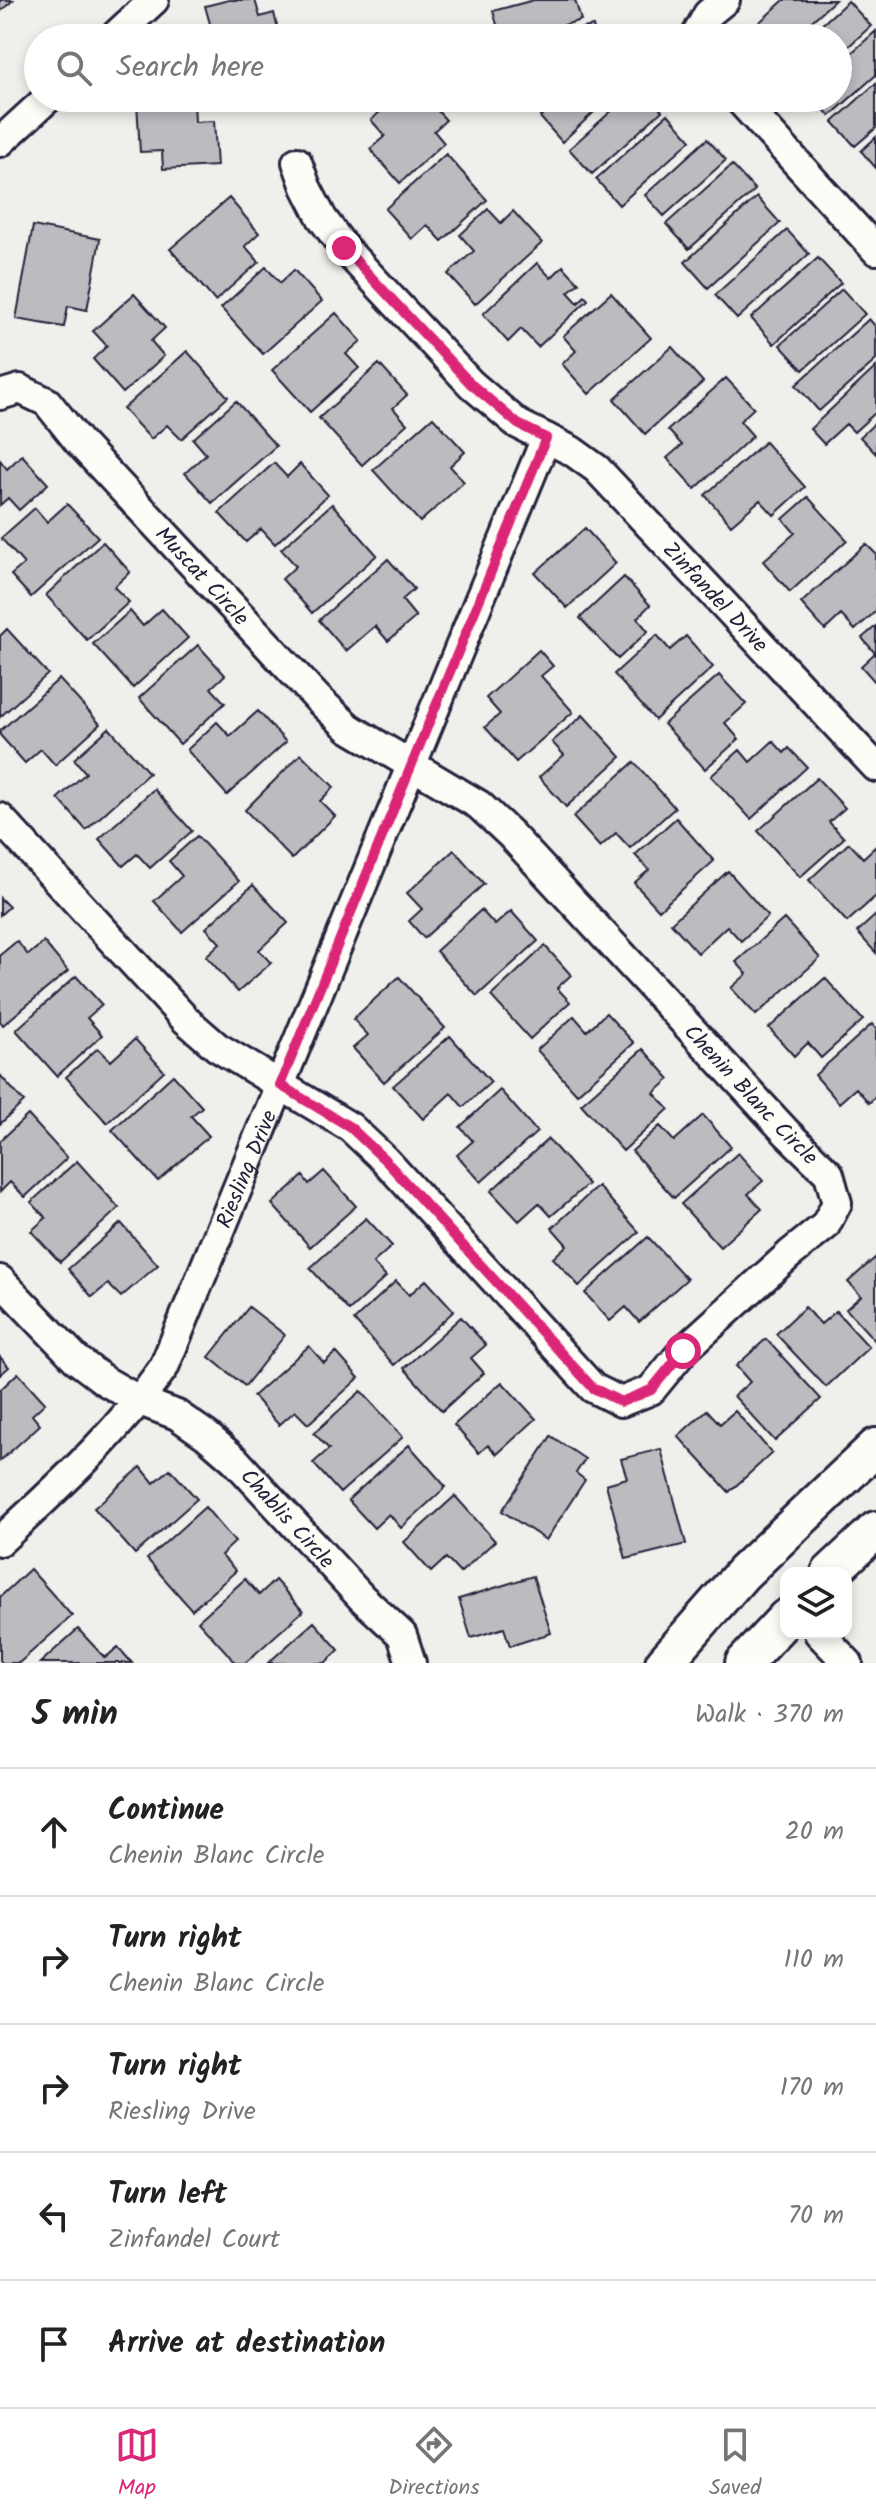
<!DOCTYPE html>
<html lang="en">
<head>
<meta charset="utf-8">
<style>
  body { margin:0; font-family:Kalam,sans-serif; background:#f6f6f6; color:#222 }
  .controls { position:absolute; right:24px; bottom:24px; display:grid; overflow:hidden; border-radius:16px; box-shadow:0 4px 12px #0003 }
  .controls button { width:72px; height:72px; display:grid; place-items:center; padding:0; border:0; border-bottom:2px solid #e0e0e0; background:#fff; color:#222; font:40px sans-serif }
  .stop { position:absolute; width:24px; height:24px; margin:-18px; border:6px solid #db2777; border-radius:50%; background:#fff }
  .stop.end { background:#db2777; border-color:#fff; box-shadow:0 2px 8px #0008 }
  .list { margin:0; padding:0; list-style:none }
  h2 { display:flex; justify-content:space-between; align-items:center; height:104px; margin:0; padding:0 32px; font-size:34px }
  h2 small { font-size:26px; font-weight:400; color:#767676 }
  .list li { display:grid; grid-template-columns:52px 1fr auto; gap:24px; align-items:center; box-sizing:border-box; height:128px; padding:0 32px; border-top:2px solid #e0e0e0 }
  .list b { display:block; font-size:30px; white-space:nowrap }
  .list p { margin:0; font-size:26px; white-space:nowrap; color:#767676 }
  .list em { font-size:26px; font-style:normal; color:#767676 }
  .icon { flex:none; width:44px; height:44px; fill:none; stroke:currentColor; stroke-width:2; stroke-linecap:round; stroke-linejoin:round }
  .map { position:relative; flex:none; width:876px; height:1663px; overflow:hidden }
  .search { position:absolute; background:#fff; box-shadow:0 4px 12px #0003; left:24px; right:24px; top:24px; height:88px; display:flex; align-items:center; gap:20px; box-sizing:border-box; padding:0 28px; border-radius:44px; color:#767676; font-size:30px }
  .sheet { height:744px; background:#fff }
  nav { display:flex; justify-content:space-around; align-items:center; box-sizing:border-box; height:112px; border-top:2px solid #e0e0e0; background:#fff; font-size:22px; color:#767676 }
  nav a { display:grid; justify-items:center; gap:4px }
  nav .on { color:#db2777 }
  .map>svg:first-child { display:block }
  .building { fill:#bcbcc0; stroke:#22223b; stroke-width:2 }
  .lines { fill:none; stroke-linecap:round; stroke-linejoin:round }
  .minor-casing { stroke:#22223b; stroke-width:34 }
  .major-casing { stroke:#22223b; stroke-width:42 }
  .minor { stroke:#fdfcf7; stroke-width:28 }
  .major { stroke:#fdfcf7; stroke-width:36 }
  .route { stroke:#db2777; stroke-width:10 }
  .labels { text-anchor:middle; stroke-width:6; stroke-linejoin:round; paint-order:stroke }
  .street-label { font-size:22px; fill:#22223b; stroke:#fdfcf7 }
</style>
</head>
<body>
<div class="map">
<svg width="876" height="1663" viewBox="0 0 876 1663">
  <rect width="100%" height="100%" fill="#f0efec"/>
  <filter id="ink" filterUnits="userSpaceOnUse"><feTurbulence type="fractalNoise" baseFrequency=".0125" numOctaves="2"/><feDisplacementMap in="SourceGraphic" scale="16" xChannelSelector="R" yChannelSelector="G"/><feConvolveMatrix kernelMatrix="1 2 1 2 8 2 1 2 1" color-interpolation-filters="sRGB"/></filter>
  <g filter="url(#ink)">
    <path class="building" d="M0 0H13L0 12Z
      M229 0H255L260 17 274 13 280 38H214L205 6Z
      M534 0H575L581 20 519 38H501L493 11Z
      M784 0H835L793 38H760L752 29Z
      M848 1 871 26 838 56V38H807Z
      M367 22 389 38H355Z
      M593 26 596 38H538Z
      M876 31V75L830 116 813 98H838V65Z
      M876 83V128L855 146 833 122Z
      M395 98H426L446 120 434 131 444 143 400 183 370 149 385 136 371 120Z
      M561 98H609L562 142 540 117Z
      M626 98H651L662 111 592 174 569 149Z
      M194 100 195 122 214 121 217 166 163 169 162 151 140 152 137 103Z
      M668 114 691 140 619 205 596 179Z
      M876 137V168L861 151Z
      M707 139 726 160 664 216 645 195Z
      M446 154 487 200 442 241 427 225 412 239 385 209Z
      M732 165 755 190 689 249 666 224Z
      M757 197 780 223 708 288 685 262Z
      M229 198 259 233 245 246 259 262 215 301 170 249Z
      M488 209 501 223 513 211 542 243 475 304 448 274 474 251 460 235Z
      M33 226 100 239 87 310 68 306 64 327 16 319Z
      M787 230 809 254 737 319 715 295Z
      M818 258 841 283 774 344 751 318Z
      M537 263 551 278 563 266 579 283 568 292 578 303 585 296 588 300 538 347 521 329 508 342 483 314Z
      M266 267 280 283 294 270 322 301 263 354 221 308Z
      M842 289 865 314 803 370 780 345Z
      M611 293 651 338 589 394 562 364 576 351 563 336Z
      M134 294 165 328 151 341 164 356 123 393 93 359 107 346 93 331Z
      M336 313 361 341 346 354 359 368 310 412 272 370Z
      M869 319 876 327V360L819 411 796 385Z
      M672 347 703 382 645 434 614 399Z
      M187 351 228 397 181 439 167 425 151 439 123 409Z
      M379 364 407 395 393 408 407 424 362 465 319 418Z
      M876 367V412L854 432 846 424 824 444 810 429Z
      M726 378 754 408 740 421 753 436 695 489 667 458 682 445 668 430Z
      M236 401 276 446 212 503 185 473 206 454 193 439Z
      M433 417 465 452 450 466 464 482 420 522 373 470Z
      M876 422V454L860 437Z
      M765 442 805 487 774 515 760 500 731 525 705 495Z
      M22 455 48 484 19 510 8 498 0 505V460L7 469Z
      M274 463 287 477 300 464 328 495 275 544 261 529 246 542 219 513Z
      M808 497 847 540 790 592 763 561 795 533 783 519Z
      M67 504 98 537 31 597 11 575 24 564 1 538 35 508 47 522Z
      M332 504 377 555 312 613 282 579 296 566 281 549Z
      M585 528 616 563 567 608 535 573Z
      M103 542 130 572 114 587 129 602 87 640 46 595Z
      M866 544 876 554V611L855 630 841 615 825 630 801 603Z
      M388 559 414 589 402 600 416 617 388 641 375 626 346 651 319 620Z
      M624 577 650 605 637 618 648 631 618 659 580 618Z
      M162 609 188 638 133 688 93 644 130 611 143 626Z
      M876 626V683L861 666 875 653 862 638Z
      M7 629 48 674 0 717V636Z
      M657 635 670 650 686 636 713 667 655 720 614 674Z
      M198 645 225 675 211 688 225 703 180 744 139 698Z
      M539 650 553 666 541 676 573 712 516 762 485 727 500 714 486 698Z
      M719 675 746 704 725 723 739 739 705 769 664 724Z
      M59 679 100 724 55 765 41 749 25 763 0 735V731Z
      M258 711 286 742 227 795 187 750 217 722 230 736Z
      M583 715 621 757 566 807 539 777 564 755 552 742Z
      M109 728 149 773 86 830 58 798 86 773 74 759Z
      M773 741 784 753 789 748 807 767 751 819 711 776 740 750 750 762Z
      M301 754 334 787 320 801 335 816 292 859 245 810Z
      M634 762 675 808 630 848 616 833 600 847 573 817Z
      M817 778 845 808 829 822 844 838 800 877 758 831Z
      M154 789 192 831 150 868 137 854 123 866 99 839Z
      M676 818 714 861 659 910 634 883 649 870 635 855Z
      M197 836 239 881 182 932 154 901 182 876 169 861Z
      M849 843 863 858 876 846V896L847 922 809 880Z
      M454 850 484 884 424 938 409 921 422 909 407 893Z
      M728 871 768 916 741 941 727 926 698 953 671 923Z
      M253 885 288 923 259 950 271 963 238 992 206 956 220 943 206 928Z
      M0 898 9 907 0 915Z
      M481 910 495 925 511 911 538 941 477 996 436 951Z
      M876 915V953L857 932Z
      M784 919 820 958 756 1015 731 988 747 974 736 962Z
      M17 941 28 955 44 942 68 971 3 1025 0 1021V955Z
      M545 946 571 975 557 988 570 1002 530 1039 491 996Z
      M76 976 102 1005 87 1018 102 1035 57 1076 16 1030Z
      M399 977 445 1028 384 1082 353 1048 368 1035 353 1019Z
      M825 978 863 1020 821 1058 808 1043 794 1056 769 1028Z
      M606 1013 634 1043 577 1094 537 1050 574 1016 587 1031Z
      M872 1024 876 1029V1096L869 1103 856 1088 839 1103 815 1075Z
      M450 1036 491 1082 463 1107 451 1093 423 1119 393 1086Z
      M135 1039 164 1071 107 1123 66 1077 98 1048 111 1061Z
      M643 1049 670 1079 654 1093 669 1109 623 1151 581 1104Z
      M0 1075 24 1102 0 1124Z
      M173 1075 202 1107 191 1116 209 1136 158 1181 112 1130Z
      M500 1090 537 1132 481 1182 457 1155 473 1141 460 1127Z
      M28 1115 67 1158 25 1197 10 1182 0 1192V1141Z
      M703 1115 731 1147 674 1198 632 1151 660 1126 674 1141Z
      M548 1139 588 1184 551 1216 539 1203 519 1221 491 1191Z
      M738 1153 763 1181 748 1194 762 1209 720 1247 681 1204Z
      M77 1161 119 1208 60 1262 31 1231 46 1218 31 1202Z
      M324 1171 356 1206 310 1247 272 1204 303 1176 309 1184Z
      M598 1186 639 1232 579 1286 553 1258 567 1245 552 1228Z
      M366 1218 392 1246 373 1263 386 1277 349 1311 310 1268Z
      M121 1223 158 1265 121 1297 108 1284 92 1297 68 1269Z
      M648 1237 687 1279 639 1322 626 1307 610 1321 585 1293Z
      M876 1257V1342L846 1309 861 1296 848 1282Z
      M426 1280 454 1311 394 1365 354 1320 396 1281 409 1295Z
      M249 1307 285 1335 245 1386 209 1357Z
      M805 1307 821 1324 836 1311 869 1347 826 1387 776 1334Z
      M461 1317 486 1345 471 1358 484 1373 442 1411 404 1368Z
      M766 1339 821 1399 775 1441 734 1396 750 1382 736 1366Z
      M309 1346 324 1363 336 1352 359 1378 308 1424 295 1411 279 1425 253 1396Z
      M0 1357 9 1367 0 1375Z
      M18 1373 45 1403 32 1415 40 1425 0 1461V1390Z
      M502 1382 536 1419 497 1454 488 1445 479 1453 454 1425Z
      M361 1391 403 1437 340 1493 313 1463 329 1449 314 1433Z
      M707 1410 720 1424 735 1411 772 1453 729 1492 678 1436Z
      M551 1436 585 1459 576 1473 585 1480 546 1540 502 1511Z
      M409 1445 446 1487 401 1528 389 1514 374 1528 348 1500Z
      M661 1449 686 1544 626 1559 606 1484 627 1478 621 1459Z
      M141 1467 154 1483 170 1469 197 1499 135 1554 94 1508Z
      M455 1496 495 1541 460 1573 446 1558 431 1572 404 1542Z
      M205 1507 235 1542 221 1555 236 1571 192 1610 147 1559Z
      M30 1569 72 1616 19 1663H2L0 1660V1597Z
      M533 1576 551 1633 510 1646 504 1628 471 1638 459 1599Z
      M245 1579 259 1595 275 1580 303 1611 245 1663H236L198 1621Z
      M314 1622 339 1650 325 1663H268Z
      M78 1629 105 1658 118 1647 132 1663H40Z"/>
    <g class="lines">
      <defs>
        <g id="minor">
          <path d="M113 38 154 0"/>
          <path d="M695 38 708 14 725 0"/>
          <path d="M738 98 876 250"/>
          <path d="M0 142 48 98"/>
          <path id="s1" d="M297 162 306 187 322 218 344 248 471 384 518 424 572 451 597 469 876 767"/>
          <path id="s2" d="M0 395 20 389 47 402 78 441 318 699 349 728 479 805 511 835 787 1133 829 1174 837 1203 825 1226 790 1254 683 1351 651 1390 621 1402 593 1388 385 1160 350 1127 217 1047 186 1020 0 818"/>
          <path id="s3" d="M0 1280 76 1359 105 1381 140 1401 177 1415 206 1435 235 1460 362 1598 402 1635 411 1663"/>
          <path id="s4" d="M0 1541C61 1484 116 1435 164 1367L546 438"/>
          <path d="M819 1633 848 1663"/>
        </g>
        <path id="major" d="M830 1573 876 1530
          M664 1663 743 1573 876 1447
          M744 1663 786 1618"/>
      </defs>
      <use href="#minor" class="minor-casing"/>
      <use href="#major" class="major-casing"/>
      <use href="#minor" class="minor"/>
      <use href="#major" class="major"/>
    </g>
  </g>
  <g class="lines" filter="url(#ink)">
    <path class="route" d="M344 248 471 384 518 424 546 438 280 1085 350 1127 385 1160 593 1388 621 1402 651 1390 683 1351"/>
  </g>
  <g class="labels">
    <g class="street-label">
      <text dy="8" stroke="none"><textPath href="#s2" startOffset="284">Muscat Circle</textPath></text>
      <text dy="8" stroke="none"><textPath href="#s1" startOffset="612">Zinfandel Drive</textPath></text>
      <text dy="8" stroke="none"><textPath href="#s2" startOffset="1044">Chenin Blanc Circle</textPath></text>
      <text dy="8" stroke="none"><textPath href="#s4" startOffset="454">Riesling Drive</textPath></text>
      <text dy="8" stroke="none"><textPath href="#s3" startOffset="378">Chablis Circle</textPath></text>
    </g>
  </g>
</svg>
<div class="controls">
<button><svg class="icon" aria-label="layers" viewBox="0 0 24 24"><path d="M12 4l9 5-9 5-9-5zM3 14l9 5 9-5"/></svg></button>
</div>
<div class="stop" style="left:683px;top:1351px"></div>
<div class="stop end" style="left:344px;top:248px"></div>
<div class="search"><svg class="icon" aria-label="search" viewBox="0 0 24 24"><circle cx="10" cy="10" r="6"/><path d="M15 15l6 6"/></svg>Search here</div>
</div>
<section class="sheet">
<h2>5 min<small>Walk · 370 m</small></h2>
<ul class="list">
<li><svg class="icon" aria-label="ahead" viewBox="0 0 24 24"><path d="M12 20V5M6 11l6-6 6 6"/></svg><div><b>Continue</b><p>Chenin Blanc Circle</p></div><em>20 m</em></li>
<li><svg class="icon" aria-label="right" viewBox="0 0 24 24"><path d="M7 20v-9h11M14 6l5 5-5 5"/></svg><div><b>Turn right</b><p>Chenin Blanc Circle</p></div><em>110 m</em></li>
<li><svg class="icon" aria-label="right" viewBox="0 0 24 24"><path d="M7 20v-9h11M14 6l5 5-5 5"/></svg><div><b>Turn right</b><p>Riesling Drive</p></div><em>170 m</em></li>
<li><svg class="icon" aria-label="left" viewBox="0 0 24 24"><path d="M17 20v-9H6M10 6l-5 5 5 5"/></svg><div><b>Turn left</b><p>Zinfandel Court</p></div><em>70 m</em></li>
<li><svg class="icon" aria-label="arrive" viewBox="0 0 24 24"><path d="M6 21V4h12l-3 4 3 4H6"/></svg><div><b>Arrive at destination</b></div></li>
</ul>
</section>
<nav>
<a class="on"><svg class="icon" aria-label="map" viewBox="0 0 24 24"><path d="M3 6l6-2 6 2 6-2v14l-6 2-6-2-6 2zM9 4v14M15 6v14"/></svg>Map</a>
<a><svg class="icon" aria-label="directions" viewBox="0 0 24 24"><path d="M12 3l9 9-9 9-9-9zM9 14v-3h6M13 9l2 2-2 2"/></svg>Directions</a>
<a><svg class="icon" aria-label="saved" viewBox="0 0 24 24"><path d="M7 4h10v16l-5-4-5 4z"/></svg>Saved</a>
</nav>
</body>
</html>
